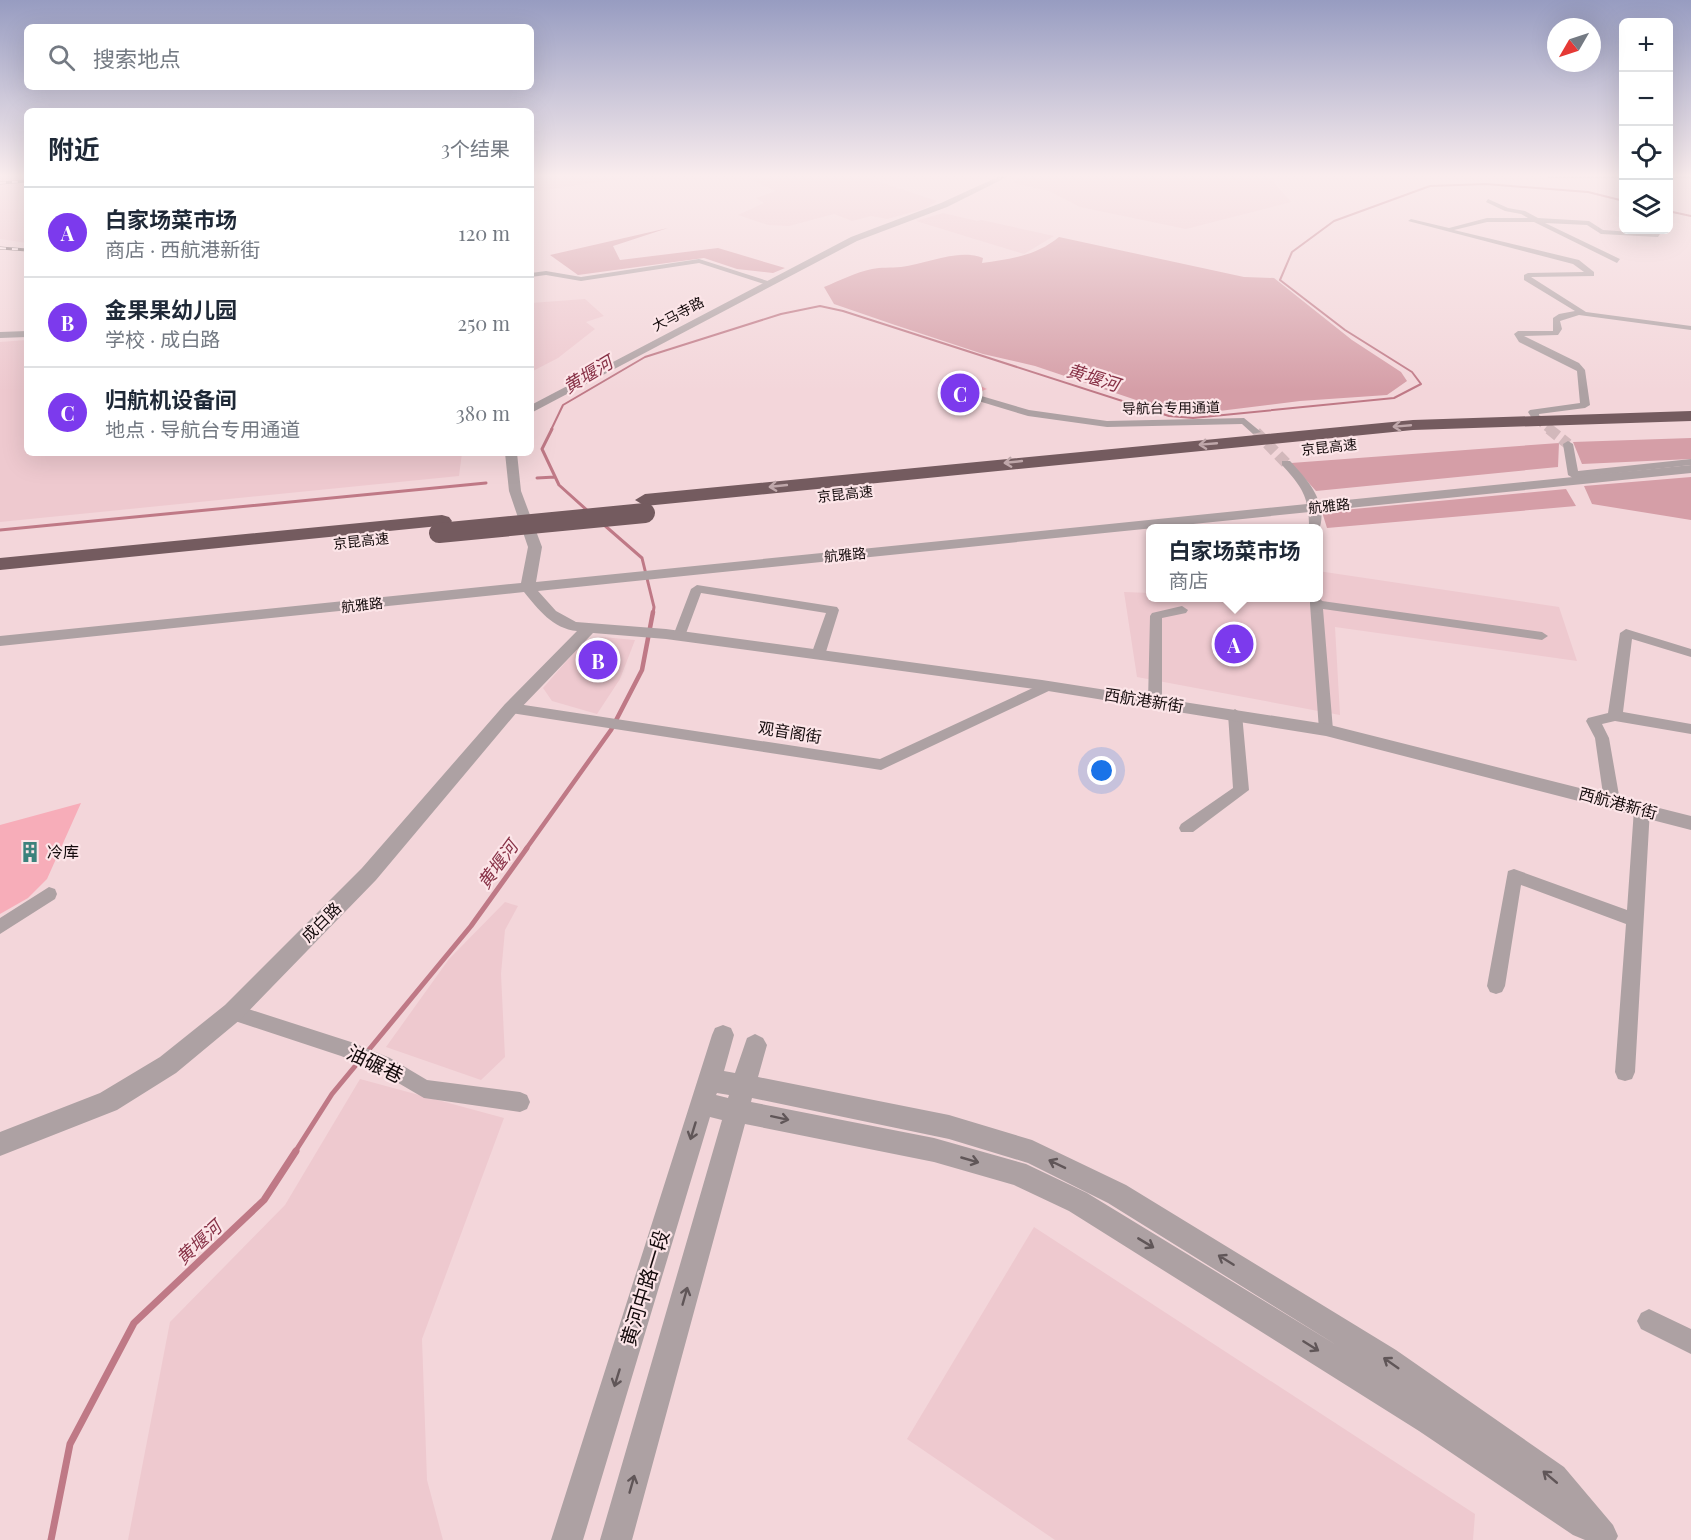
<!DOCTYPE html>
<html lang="zh">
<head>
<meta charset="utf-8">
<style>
  body { margin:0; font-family:"Playfair Display","Noto Sans SC",serif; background:#f2f2f3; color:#1f2937 }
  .controls { position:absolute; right:18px; top:18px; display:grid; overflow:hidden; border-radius:9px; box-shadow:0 6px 24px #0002 }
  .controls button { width:54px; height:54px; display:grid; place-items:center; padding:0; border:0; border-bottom:2px solid #e0e1e3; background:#fff; color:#1f2937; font:30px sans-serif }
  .compass { position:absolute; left:1547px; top:18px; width:54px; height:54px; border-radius:50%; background:#fff; box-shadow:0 6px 24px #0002; rotate:231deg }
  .you { position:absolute; left:1102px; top:771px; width:21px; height:21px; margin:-15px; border:4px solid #fff; border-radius:50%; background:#1a73e8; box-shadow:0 0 0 9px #1a73e833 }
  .badge { display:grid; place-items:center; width:39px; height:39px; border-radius:50%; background:#7c3aed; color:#fff; font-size:20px; font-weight:700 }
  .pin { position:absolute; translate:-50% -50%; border:3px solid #fff; box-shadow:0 2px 6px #0006 }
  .popup { position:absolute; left:1146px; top:524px; width:177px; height:78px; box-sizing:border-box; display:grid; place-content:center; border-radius:9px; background:#fff; filter:drop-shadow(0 2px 4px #0005); font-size:20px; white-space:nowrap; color:#747a83 }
  .popup b { font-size:22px; color:#1f2937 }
  .popup::after { content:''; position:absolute; left:50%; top:100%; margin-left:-12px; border:12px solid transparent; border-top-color:#fff }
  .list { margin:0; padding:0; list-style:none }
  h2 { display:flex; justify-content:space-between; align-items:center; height:78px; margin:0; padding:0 24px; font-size:26px }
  h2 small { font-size:20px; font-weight:400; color:#747a83 }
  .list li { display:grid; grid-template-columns:39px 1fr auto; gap:18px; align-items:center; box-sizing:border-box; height:90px; padding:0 24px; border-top:2px solid #e0e1e3 }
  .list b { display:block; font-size:22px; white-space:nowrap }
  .list p { margin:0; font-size:20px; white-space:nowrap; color:#747a83 }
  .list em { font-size:20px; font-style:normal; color:#747a83 }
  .icon { flex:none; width:33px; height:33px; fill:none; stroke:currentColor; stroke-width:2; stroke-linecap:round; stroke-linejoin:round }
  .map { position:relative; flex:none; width:1691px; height:1540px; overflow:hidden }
  .search { position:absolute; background:#fff; box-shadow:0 6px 24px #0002; left:24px; top:24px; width:510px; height:66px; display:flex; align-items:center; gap:15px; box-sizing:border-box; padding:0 21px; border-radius:9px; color:#747a83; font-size:22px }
  .panel { position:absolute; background:#fff; box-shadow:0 6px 24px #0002; left:24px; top:108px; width:510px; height:348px; border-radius:9px }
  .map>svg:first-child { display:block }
  .built { fill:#eec9cf }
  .green { fill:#d59ea7 }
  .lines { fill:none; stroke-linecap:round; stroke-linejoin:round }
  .stream-far4 { stroke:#bf7986; stroke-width:2 }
  .stream-far3 { stroke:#bf7986; stroke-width:3 }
  .stream-far2 { stroke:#bf7986; stroke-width:4.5 }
  .stream-far1 { stroke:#bf7986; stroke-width:5 }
  .stream { stroke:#bf7986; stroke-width:7 }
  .building { fill:#f7adb9 }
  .minor-tunnel-far1 { stroke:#d2b8bb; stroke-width:9; stroke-dasharray:9 4.5; stroke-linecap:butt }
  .minor-tunnel { stroke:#d2b8bb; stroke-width:11; stroke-dasharray:11 5; stroke-linecap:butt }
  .minor { fill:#ada1a3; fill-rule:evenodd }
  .tertiary { fill:#ada1a3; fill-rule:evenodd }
  .motorway { fill:#745b5f; fill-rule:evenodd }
  .rail-casing { stroke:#655557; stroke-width:3 }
  .rail { stroke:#fce5e8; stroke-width:2; stroke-dasharray:6; stroke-linecap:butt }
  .motorway-bridge { stroke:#745b5f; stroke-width:20 }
  .oneway { stroke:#bfa7aa }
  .oneway2 { stroke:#605658 }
  .labels { text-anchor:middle; stroke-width:4.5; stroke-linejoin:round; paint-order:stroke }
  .far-street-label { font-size:14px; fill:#140b0c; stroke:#fce5e8 }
  .street-label { font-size:16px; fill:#140b0c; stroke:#fce5e8 }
  .poi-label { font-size:16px; fill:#140b0c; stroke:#fce5e8; text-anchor:start }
  .water-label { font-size:18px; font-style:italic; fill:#883247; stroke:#fce5e8 }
  .near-street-label { font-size:20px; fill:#140b0c; stroke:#fce5e8 }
</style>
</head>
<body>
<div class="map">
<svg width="1691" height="1540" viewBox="0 0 1691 1540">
  <rect width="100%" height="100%" fill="#f3d6da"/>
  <path class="built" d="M27 176V243L0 239V177Z
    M531 176H641L531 192Z
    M784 176H862L937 201 924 209 887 219 871 216 852 221 834 214 789 226 768 225 738 215 764 203 756 198 776 191 747 178Z
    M1019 176H1268L1291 202 1186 229 1080 207 1049 191 1013 183Z
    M943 213 977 221 981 220 1054 236 1024 254 916 221Z
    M585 299 604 316 586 322 595 329 558 358 531 372V303Z
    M27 340V453H462L459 476 0 522V342Z
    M1318 571 1559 607 1577 661 1335 627 1340 715 1137 677 1124 592 1150 593V598H1318Z
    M602 637 635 640 620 679 597 714 552 701 543 688 585 640Z
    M505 902 518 906 505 930 501 974 505 1057 481 1080 386 1047 449 959Z
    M360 1079 504 1118 422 1339 427 1480 443 1540H128L170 1322 285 1205Z
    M1034 1227 1475 1514 1473 1540H1055L907 1439Z"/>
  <path class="green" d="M668 228 613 246 620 260 718 248 785 268 773 273 737 269 704 258 578 275 550 255Z
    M1059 237 1244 277 1274 278 1352 340 1401 372 1407 381 1387 395 1300 401 1195 414 1148 404 1035 366 983 354 895 325 834 304 824 287C839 281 856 272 872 269 881 267 891 268 901 267 927 264 959 248 983 258L982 263C1010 259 1036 256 1059 237Z
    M1691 438V459L1582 464 1573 442Z
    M1559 443 1558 467 1316 491 1291 463Z
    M1691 477V520L1592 504 1584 486Z
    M1566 489 1576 506 1327 528 1322 512Z"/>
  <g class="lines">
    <path class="stream-far4" d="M1668 211 1691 216
      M551 430 563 405 645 357 781 314 820 306 843 311 1169 416 1193 418 1394 398 1421 384 1412 372 1345 330 1280 280 1292 252 1334 221 1430 186 1486 184 1588 192 1624 201"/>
    <path class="stream-far3" d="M552 429 542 449 559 485 589 512
      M537 478 555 477
      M603 524 642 558 654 607 653 614
      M0 530 486 483"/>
    <path class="stream-far2" d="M526 849 611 730 642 670 653 612"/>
    <path class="stream-far1" d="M367 1052 471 926 527 848
      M295 1152 332 1094 361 1059"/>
    <path class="stream" d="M51 1540 70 1444 134 1323 264 1200 296 1151"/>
  </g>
  <path class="building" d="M966 379 987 389 964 398 945 388Z
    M81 803 47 879 28 898 0 914V825Z"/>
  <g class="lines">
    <path class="minor-tunnel-far1" d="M1536 418 1551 430"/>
    <path class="minor-tunnel" d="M1549 429 1568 444
      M1256 432 1286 463"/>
    <path class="minor" d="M1545 176H1624V178H1548Z
      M1668 176H1691V178H1668Z
      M1488 199 1508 208 1525 211 1538 218 1589 221 1603 230 1660 234 1658 237 1601 234 1587 225 1545 223 1620 259 1617 263 1534 222H1487L1454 230 1579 260 1594 272V276L1531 277 1586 312 1691 326V330L1579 315 1560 321 1562 329 1558 335 1524 336 1579 363 1585 370 1590 405 1585 408 1539 414V420H1533L1528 412 1530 410 1580 403 1577 371 1519 342 1514 334 1518 331H1553V318L1559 314 1575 311 1524 280V275L1528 273 1584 272 1573 264 1408 221 1411 219 1449 228 1487 218H1528L1521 214 1505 211 1486 202Z
      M699 259 774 283 767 285 699 263 581 281 546 275 531 277V273L546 271 581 277Z
      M27 331V337L0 338V332Z
      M978 395 1029 410 1107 421 1244 418 1261 432 1253 434 1242 424 1107 427 1028 416 975 400V396Z
      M1568 441 1573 444 1578 471 1691 459V465L1573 478 1568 475 1563 444Z
      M1282 461H1290C1307 479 1329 503 1319 530L1309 528C1309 497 1303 488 1282 465Z
      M697 585 837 607 839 610 825 655 818 659 811 655 826 613 701 593 685 636 679 640 674 639 673 636 691 589Z
      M1318 595 1322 601 1542 632 1548 636 1542 640 1323 609 1333 730 1326 735 1319 730 1310 604V598H1318Z
      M1182 606 1188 610 1186 613 1162 618V702L1155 707 1150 705 1148 702 1150 616 1152 613Z
      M1626 629 1691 649V657L1632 639 1623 712 1691 724V734L1615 721 1602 724 1609 738 1620 801 1617 805H1607L1604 801 1595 738 1586 721 1588 718 1608 713 1620 633Z
      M1048 681 1055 686 1053 689 881 770 511 713 504 708 511 703 880 759Z
      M1235 709 1242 714 1249 790 1193 832H1181L1179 828 1181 824 1233 788 1228 714Z
      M1642 803 1648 805 1650 809 1635 1072 1632 1079 1625 1081 1618 1079 1615 1072 1626 924 1521 885 1505 986 1502 992 1496 994 1490 992 1487 986 1508 871 1514 869 1627 910 1634 809 1636 805Z
      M49 887 55 889 57 894 55 899 0 934V918Z
      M233 1004 351 1042 390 1058 427 1080 520 1092 527 1095 530 1102 527 1109 520 1112 424 1098 376 1070 341 1056 226 1018 224 1012 226 1006Z
      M1649 1309 1691 1329V1354L1641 1329 1637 1321 1641 1313Z"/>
    <path class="tertiary" d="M1000 176H1009L947 207 857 241 531 413V405L851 237 941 203Z
      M505 453H517L521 491 542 547 536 582 1691 465V473L538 591 556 611 576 622 666 629 1042 680 1326 724 1691 816V830L1326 736 1042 690 666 639 593 633 517 712 376 880 241 1019 176 1073 117 1110 0 1156V1132L100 1093 160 1057 225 1005 362 868 505 704 577 631C553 629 538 609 524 592L0 646V636L521 583 528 547 509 491Z
      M723 1025 731 1028 734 1035 724 1071 735 1073 747 1038 755 1034 763 1038 767 1045 758 1077 949 1115 1032 1140 1126 1185 1396 1350 1564 1467 1613 1525 1618 1536 1616 1540H1585L1573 1535 1419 1431 1069 1211 1014 1185 934 1162 745 1124 632 1540H600L722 1120 710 1117 583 1540H551L712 1035 715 1028ZM717 1093 729 1095 728 1098 716 1095ZM752 1098 949 1139 1028 1163 1108 1203 1338 1346 1087 1193 1026 1164 934 1138 751 1102Z"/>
    <path class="motorway" d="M1691 411V421L1413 430 645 506 635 500 645 494 1413 420Z
      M442 515 449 517 452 521 449 525 0 570V558Z"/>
    <defs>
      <path id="rail" d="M0 183 27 181
        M0 248 27 250"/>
    </defs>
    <use href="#rail" class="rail-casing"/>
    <use href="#rail" class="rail"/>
    <path class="motorway-bridge" d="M439 533 645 513"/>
  </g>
  <defs><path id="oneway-shaft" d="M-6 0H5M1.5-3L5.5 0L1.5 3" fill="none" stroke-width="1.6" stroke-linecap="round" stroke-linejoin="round" transform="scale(1.5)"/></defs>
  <g class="oneway">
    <use href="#oneway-shaft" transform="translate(1402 426) rotate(175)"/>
    <use href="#oneway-shaft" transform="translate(1208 444) rotate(175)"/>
    <use href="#oneway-shaft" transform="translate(1013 462) rotate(174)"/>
    <use href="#oneway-shaft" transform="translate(778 486) rotate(174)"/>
  </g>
  <g class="oneway2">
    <use href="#oneway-shaft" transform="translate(780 1118) rotate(12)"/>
    <use href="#oneway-shaft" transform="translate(693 1131) rotate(107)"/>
    <use href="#oneway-shaft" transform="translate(970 1160) rotate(16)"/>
    <use href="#oneway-shaft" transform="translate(1057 1164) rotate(-154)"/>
    <use href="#oneway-shaft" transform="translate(1146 1243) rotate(31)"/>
    <use href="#oneway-shaft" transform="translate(1226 1260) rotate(-148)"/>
    <use href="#oneway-shaft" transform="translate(685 1296) rotate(-74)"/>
    <use href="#oneway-shaft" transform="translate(1311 1346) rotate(32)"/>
    <use href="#oneway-shaft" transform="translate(1391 1363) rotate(-145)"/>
    <use href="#oneway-shaft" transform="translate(617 1378) rotate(107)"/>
    <use href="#oneway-shaft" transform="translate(1550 1477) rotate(-140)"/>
    <use href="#oneway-shaft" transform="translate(632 1484) rotate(-74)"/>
  </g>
  <linearGradient id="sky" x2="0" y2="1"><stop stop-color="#979cc1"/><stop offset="0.45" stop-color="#faedee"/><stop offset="1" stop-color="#faedee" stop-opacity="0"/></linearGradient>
  <rect width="1691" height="391" fill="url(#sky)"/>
  <defs>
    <symbol id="building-bare" viewBox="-9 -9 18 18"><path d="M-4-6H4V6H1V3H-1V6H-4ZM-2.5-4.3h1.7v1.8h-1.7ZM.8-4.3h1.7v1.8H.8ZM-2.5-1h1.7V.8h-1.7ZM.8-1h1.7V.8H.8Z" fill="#3b827c" stroke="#fce5e8" stroke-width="2.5" paint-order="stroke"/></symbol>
  </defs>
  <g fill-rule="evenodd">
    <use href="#building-bare" x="15" y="837" width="30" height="30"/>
  </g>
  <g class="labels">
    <g class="far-street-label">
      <text transform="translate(678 314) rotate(-28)" y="5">大马寺路</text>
      <text transform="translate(1171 408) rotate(-1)" y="5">导航台专用通道</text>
      <text transform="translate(1329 447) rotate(-6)" y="5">京昆高速</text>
      <text transform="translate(845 494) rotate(-6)" y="5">京昆高速</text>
      <text transform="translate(1329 506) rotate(-6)" y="5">航雅路</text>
      <text transform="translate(361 541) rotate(-6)" y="5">京昆高速</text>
      <text transform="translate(845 555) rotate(-5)" y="5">航雅路</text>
      <text transform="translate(362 605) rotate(-6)" y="5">航雅路</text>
    </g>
    <g class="street-label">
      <text transform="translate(1144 700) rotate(9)" y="6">西航港新街</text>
      <text transform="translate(790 732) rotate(9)" y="6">观音阁街</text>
      <text transform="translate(1618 803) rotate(15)" y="6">西航港新街</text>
      <text transform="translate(321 922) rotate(-45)" y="6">成白路</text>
    </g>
    <g class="poi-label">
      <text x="47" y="858">冷库</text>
    </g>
    <g class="water-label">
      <text transform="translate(588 375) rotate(-31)" y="6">黄堰河</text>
      <text transform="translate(1093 378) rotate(17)" y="6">黄堰河</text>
      <text transform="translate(498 865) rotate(-54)" y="6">黄堰河</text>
      <text transform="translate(199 1243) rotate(-43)" y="6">黄堰河</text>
    </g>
    <g class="near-street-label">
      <text transform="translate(375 1064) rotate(26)" y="7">油碾巷</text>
      <text transform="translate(645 1288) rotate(-73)" y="7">黄河中路一段</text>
    </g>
  </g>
</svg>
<div class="controls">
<button>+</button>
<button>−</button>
<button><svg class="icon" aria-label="locate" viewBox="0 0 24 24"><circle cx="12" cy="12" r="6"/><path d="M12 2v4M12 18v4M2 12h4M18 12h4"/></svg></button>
<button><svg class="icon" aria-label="layers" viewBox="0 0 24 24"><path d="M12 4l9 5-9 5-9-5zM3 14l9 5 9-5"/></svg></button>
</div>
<svg class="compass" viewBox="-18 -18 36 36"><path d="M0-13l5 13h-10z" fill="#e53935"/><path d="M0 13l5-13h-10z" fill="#747a83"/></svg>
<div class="you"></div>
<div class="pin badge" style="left:1234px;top:644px">A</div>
<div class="popup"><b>白家场菜市场</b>商店</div>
<div class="pin badge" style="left:598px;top:660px">B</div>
<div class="pin badge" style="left:960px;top:393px">C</div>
<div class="search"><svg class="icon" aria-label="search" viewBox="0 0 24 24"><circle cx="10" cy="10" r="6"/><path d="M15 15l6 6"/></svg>搜索地点</div>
<section class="panel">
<h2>附近<small>3个结果</small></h2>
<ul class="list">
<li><span class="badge">A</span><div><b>白家场菜市场</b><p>商店 · 西航港新街</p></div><em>120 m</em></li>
<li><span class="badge">B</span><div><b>金果果幼儿园</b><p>学校 · 成白路</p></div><em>250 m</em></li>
<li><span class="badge">C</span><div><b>归航机设备间</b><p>地点 · 导航台专用通道</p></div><em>380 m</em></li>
</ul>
</section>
</div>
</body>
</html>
